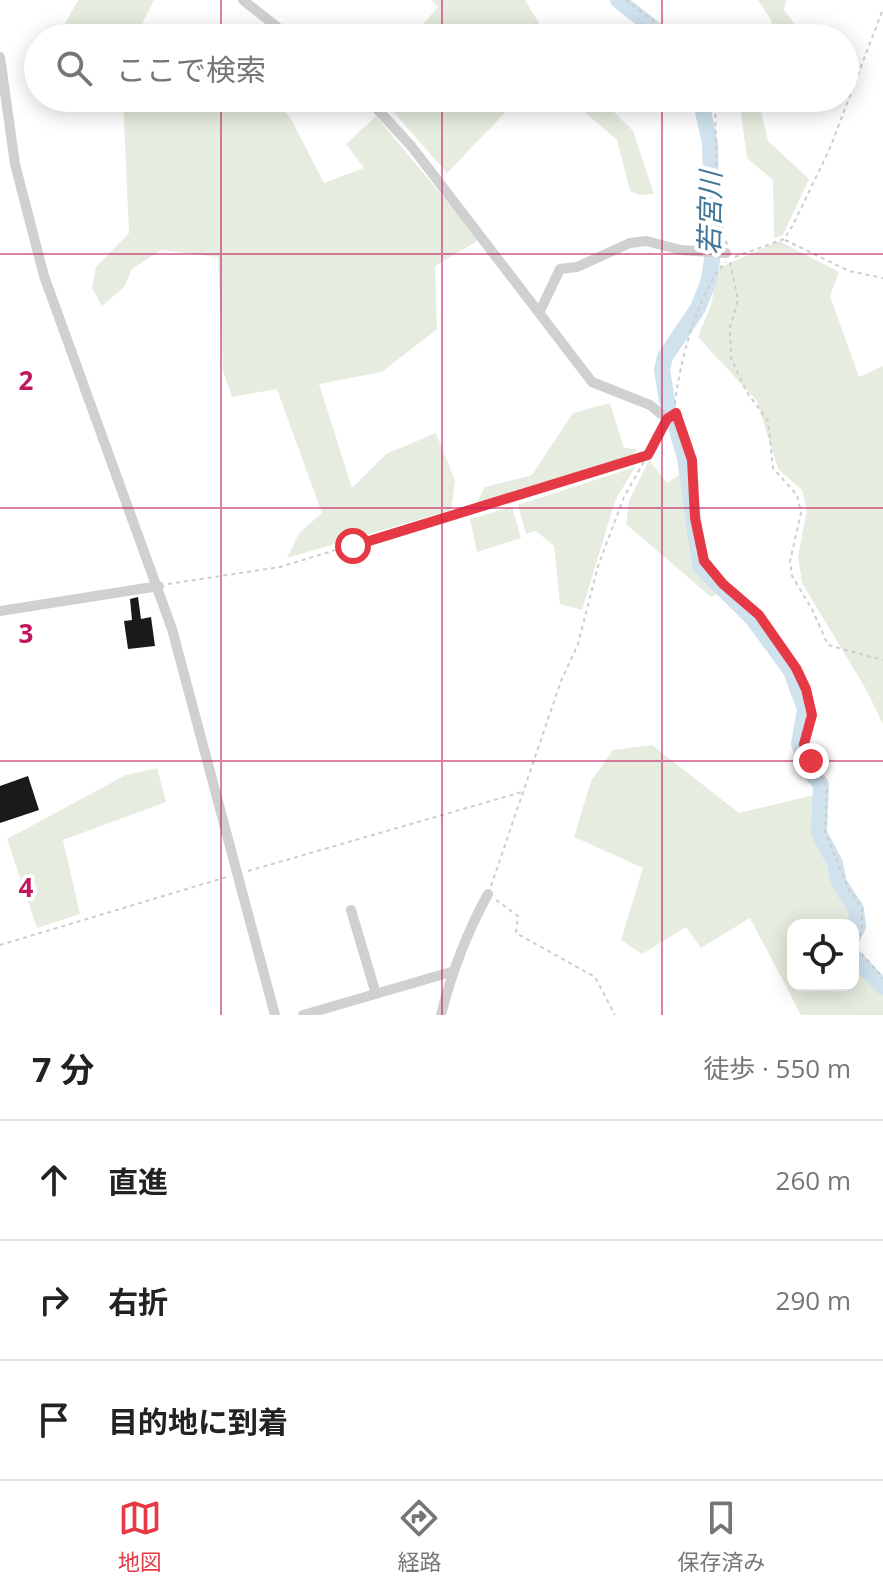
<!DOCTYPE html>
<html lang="ja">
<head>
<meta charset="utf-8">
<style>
  body { margin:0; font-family:"Open Sans","Noto Sans JP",sans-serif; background:#f2f2f2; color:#222 }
  .controls { position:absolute; right:24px; bottom:24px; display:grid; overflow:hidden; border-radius:16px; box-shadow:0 4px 20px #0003 }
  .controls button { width:72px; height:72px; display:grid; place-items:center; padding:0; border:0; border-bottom:2px solid #e0e0e0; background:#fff; color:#222; font:40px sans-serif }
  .stop { position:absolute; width:24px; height:24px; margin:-18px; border:6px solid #e63946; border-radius:50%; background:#fff }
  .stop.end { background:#e63946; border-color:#fff; box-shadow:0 2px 8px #0008 }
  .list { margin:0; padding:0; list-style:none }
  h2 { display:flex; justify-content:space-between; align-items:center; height:104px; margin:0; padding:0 32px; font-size:34px }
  h2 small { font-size:26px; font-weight:400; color:#767676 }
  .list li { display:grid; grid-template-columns:52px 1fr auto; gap:24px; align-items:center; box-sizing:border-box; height:120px; padding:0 32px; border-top:2px solid #e0e0e0 }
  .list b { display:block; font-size:30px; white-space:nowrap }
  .list em { font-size:26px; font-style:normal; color:#767676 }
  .icon { flex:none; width:44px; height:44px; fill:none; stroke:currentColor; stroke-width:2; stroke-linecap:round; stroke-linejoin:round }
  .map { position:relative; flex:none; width:883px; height:1015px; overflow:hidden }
  .search { position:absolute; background:#fff; box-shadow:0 4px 20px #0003; left:24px; right:24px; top:24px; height:88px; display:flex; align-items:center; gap:20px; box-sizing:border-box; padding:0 28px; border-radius:44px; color:#767676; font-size:30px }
  .sheet { height:464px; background:#fff }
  nav { display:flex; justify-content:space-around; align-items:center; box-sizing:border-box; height:112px; border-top:2px solid #e0e0e0; background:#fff; font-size:22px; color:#767676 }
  nav a { display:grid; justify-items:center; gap:4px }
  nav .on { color:#e63946 }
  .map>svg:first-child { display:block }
  .green { fill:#e6ecdf }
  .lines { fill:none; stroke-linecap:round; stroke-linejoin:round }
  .river { stroke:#cfe2ee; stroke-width:16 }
  .building { fill:#1a1a1a }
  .path { stroke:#cdcdcd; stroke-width:2; stroke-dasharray:4 4; stroke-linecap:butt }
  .minor { stroke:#d0d0d0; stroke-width:10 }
  .route { stroke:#e63946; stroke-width:10 }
  .grid { fill:none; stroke:#c2185b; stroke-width:2; stroke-opacity:0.55 }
  .labels { text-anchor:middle; stroke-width:8; stroke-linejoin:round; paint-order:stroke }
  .water-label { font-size:28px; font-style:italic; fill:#3f7597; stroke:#fff }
  .grid-label { font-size:26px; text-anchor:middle; font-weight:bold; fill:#c2185b; stroke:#fff; stroke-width:8; stroke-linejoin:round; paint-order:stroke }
</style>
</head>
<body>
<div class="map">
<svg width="883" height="1015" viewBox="0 0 883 1015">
  <rect width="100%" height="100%" fill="#fff"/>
  <path class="green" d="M78 0H154L135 38H57Z
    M432 0H525L548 38H411L438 7Z
    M758 0H786L784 10 803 35 801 38H774L771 20Z
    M123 98H269L290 117 324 183 364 168 346 144 376 116 479 240 435 266 437 329 382 372 319 384 352 488 386 454 436 433 455 481 451 510 287 558 299 533 322 513 277 389 232 397 223 371 218 257 161 250 132 269 124 287 102 306 92 288 96 267 129 233Z
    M381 98H519L447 173Z
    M568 98H600L633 131 654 194 639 195 630 191 617 140Z
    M739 98H758L768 141 809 179 783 235 774 238 773 180 747 158Z
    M779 241 839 272 830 296 859 377 883 366V724L866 689 802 583 798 556 807 510 802 490 778 469 757 401 698 337 712 302 717 269Z
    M610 403 624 448 637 449 632 456 475 506 485 487 532 475 573 413Z
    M649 460 667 483 682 473 691 557 698 572 719 593 711 597 626 524 629 501Z
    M635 467 615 501 582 610 560 604 554 546 536 531 526 534 518 505Z
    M512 507 521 538 477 552 470 519Z
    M652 745 739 813 818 794V844L831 860 836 886 853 911V924L793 925V985H853V960L883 994V1015H801L750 918 701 948 686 927 642 954 621 940 643 868 574 837 591 781 613 750Z
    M157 768 166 802 63 840 80 914 37 928 7 839 126 775Z"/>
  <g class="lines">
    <path class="river" d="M618 0 666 38
      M669 413 662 370 665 357 698 308 709 280 713 253 710 143 700 98
      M674 421 685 458 700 566 753 619 791 671 805 709 799 744 809 771 821 784 819 833 835 863 839 883 856 909 858 926 853 937
      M853 956 883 987"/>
  </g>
  <path class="building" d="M138 597 141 619 151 617 155 646 128 649 124 621 132 620 130 599Z
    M28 776 39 810 0 823V786Z"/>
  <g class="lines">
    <path class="path" d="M626 0 676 38
      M715 98 717 206 727 245
      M785 240 849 271 883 278
      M735 257 784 239 793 225 830 148 883 9
      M730 262 738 299 730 328 731 358 746 391 768 421 773 468 797 495 801 513 790 561 792 576 812 609 828 645 883 660
      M675 404C678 368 699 287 726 262
      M681 422C702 463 684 520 704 561 715 582 740 597 757 613 780 636 812 681 812 715 812 724 806 735 804 744L827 787 825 832 849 890 862 909V929L856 947 883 978
      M168 584 280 567 648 455
      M248 871 522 792
      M491 886 561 681 578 644 598 566 624 497 664 426
      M496 900 518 916 516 933 595 977 615 1015
      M0 945 230 876"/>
    <path class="minor" d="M243 0 291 38
      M0 57 15 164 44 276 172 629 275 1015
      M367 98 412 147 592 382 650 405 667 419 676 413
      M540 311 560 269 577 267 630 243 646 241 681 250 726 253
      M0 611 159 586
      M351 910 376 994
      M303 1015 451 972
      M441 1015C452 971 466 934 488 894"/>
  </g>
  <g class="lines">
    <path class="route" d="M353 546 648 455 667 419 676 413 692 460 695 518 704 561 723 584 759 615 796 668 806 689 812 715 804 744 811 761"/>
  </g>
  <path class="grid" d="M221 0V38M442 0V38M662 0V38M221 98V1015M442 98V1015M662 98V1015M0 254H883M0 508H883M0 761H883"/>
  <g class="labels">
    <g class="water-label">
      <text transform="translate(710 213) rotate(-89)" y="10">若宮川</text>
    </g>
  </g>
  <g class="grid-label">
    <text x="26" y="390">2</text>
    <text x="26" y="643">3</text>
    <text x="26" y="897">4</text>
  </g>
</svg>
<div class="controls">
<button><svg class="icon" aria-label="locate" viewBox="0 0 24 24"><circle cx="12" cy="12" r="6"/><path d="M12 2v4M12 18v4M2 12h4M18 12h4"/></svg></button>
</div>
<div class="stop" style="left:353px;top:546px"></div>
<div class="stop end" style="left:811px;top:761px"></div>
<div class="search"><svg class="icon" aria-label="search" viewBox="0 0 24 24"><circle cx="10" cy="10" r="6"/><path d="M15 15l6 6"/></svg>ここで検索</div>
</div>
<section class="sheet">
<h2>7 分<small>徒歩 · 550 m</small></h2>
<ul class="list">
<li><svg class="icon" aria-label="ahead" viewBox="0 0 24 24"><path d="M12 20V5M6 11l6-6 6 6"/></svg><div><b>直進</b></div><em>260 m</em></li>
<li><svg class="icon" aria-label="right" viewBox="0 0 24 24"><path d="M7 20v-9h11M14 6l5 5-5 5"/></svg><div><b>右折</b></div><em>290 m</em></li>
<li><svg class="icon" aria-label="arrive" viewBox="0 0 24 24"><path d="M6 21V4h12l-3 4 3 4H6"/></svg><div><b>目的地に到着</b></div></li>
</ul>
</section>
<nav>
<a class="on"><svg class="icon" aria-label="map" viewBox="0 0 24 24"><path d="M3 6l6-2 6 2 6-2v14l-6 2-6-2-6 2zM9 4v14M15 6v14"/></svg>地図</a>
<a><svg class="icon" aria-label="directions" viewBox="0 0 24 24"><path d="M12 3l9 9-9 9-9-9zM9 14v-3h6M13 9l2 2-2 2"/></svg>経路</a>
<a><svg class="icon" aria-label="saved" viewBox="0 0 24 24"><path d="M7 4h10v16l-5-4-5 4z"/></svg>保存済み</a>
</nav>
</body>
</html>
